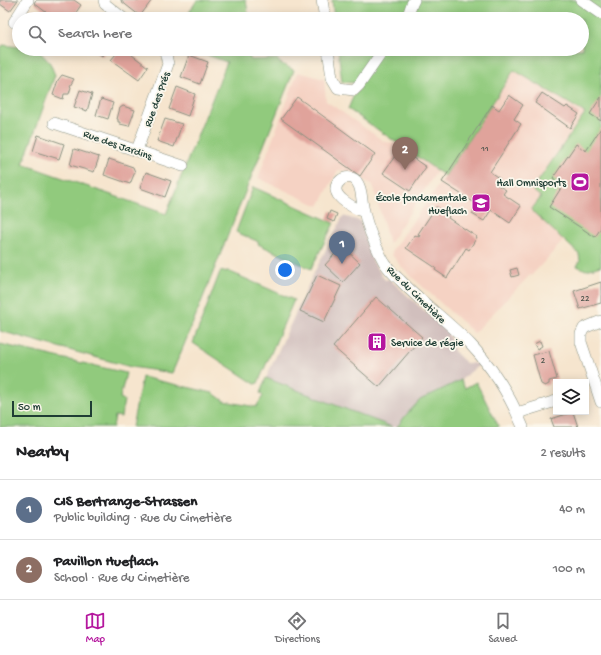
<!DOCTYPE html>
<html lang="en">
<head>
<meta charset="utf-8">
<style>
  body { margin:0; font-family:"Gochi Hand",sans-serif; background:#f2f2f2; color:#202124 }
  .controls { position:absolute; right:12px; bottom:12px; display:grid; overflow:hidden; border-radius:0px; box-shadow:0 2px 10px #0003 }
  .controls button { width:36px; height:36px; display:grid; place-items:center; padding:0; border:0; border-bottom:1px solid #e0e0e0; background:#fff; color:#202124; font:20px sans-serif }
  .scale { position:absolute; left:12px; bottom:10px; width:80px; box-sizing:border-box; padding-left:4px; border:2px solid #1f3d34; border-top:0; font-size:11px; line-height:14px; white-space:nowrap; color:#1f3d34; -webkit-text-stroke:3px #fbf7ec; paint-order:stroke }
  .you { position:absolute; left:285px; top:270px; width:14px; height:14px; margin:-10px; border:3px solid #fff; border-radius:50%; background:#1a73e8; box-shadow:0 0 0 6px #1a73e833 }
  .badge { display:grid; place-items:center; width:26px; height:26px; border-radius:50%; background:#b5179e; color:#fff; font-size:13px; font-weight:700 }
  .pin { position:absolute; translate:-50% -33px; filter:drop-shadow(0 1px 2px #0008) }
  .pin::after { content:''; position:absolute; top:21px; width:14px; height:12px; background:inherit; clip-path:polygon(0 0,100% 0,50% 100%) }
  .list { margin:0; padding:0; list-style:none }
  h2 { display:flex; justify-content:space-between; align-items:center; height:52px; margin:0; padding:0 16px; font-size:17px }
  h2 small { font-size:13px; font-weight:400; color:#757577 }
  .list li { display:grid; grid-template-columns:26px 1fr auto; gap:12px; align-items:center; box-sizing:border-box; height:60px; padding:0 16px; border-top:1px solid #e0e0e0 }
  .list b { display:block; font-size:15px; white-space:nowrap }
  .list p { margin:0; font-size:13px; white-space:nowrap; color:#757577 }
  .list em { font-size:13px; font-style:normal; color:#757577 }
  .icon { flex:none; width:22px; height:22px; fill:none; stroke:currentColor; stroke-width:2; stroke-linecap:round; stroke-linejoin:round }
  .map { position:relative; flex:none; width:601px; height:427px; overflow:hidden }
  .search { position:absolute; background:#fff; box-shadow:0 2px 10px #0003; left:12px; right:12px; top:12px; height:44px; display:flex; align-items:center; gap:10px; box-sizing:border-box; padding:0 14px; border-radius:22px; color:#757577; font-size:15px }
  .sheet { height:172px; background:#fff }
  nav { display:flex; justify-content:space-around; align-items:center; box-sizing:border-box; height:56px; border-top:1px solid #e0e0e0; background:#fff; font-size:11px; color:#757577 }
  nav a { display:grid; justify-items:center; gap:2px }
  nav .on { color:#b5179e }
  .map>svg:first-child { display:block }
  .built { fill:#f5d2c3 }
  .industrial { fill:#d1bfbd }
  .green { fill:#91ca7d; stroke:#588458 }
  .building { fill:#e0a39b }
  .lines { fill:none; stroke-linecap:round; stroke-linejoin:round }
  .minor-casing { stroke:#8a9181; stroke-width:12 }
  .minor { stroke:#fff; stroke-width:11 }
  .labels { text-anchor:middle; stroke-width:3.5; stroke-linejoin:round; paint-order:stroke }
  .number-label { font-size:9px; fill:#4f564e }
  .street-label { font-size:11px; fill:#1f3d34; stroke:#fbf7ec }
  .poi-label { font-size:11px; fill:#1f3d34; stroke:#fbf7ec; text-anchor:end }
</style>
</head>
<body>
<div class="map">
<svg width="601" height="427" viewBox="0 0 601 427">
  <rect width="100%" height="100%" fill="#fbf7ec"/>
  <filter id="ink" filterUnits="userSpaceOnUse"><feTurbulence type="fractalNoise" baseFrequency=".025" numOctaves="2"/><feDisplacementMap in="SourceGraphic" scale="8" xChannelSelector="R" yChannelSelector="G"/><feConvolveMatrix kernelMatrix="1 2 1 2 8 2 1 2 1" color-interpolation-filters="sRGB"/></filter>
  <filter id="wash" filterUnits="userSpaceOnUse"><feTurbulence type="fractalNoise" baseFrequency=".012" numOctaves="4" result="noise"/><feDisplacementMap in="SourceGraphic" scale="16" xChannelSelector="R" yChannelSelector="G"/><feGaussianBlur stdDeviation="0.9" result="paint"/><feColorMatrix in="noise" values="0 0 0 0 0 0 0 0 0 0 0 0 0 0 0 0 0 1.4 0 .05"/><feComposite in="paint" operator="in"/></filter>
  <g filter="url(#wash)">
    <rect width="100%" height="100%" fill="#f6e5ce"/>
    <path class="built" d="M514 70 585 113 532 190 541 197 532 210 564 240 531 276 530 275 474 333 412 277 400 265 392 255V251L445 176Z
      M298 72 324 79 326 101 385 142 398 144 437 171 389 244 373 185 347 171 338 170 319 206 258 178Z"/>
    <path class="industrial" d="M343 216 360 221 373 262 385 280 389 279 448 332 454 351 466 363 480 364 461 380 420 400 406 415 397 427H392L266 378 312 277Z"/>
    <path class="green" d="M197 0H246L249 19H185Z
      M332 0H601V266L586 270 577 266 580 261 579 254 531 210 541 197 532 190 585 113 514 70 445 176 348 109 353 97 361 87 356 83 342 82 338 49H582V19H334Z
      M3 45 19 47V49L39 51 50 63 55 75 23 164 166 214 227 62 190 49H248L250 59 252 60 277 59 280 63 294 70 184 345 172 373 131 367 0 331V49Z
      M253 187 334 223 311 269 258 244 259 242 236 232Z
      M228 271 294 300 258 383 255 384 193 343 220 272Z
      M0 344 126 373 120 398 124 400 121 417 115 416 113 427H0Z
      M142 377 213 393 224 401 256 407 263 396 260 393 266 378 392 427H132Z
      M461 380 465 388 476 382 499 427H397L406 415 420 400Z"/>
    <g id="blocks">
      <path class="building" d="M0 0H18L10 11 0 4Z
        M36 0H74L81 5 73 17 74 19H55L34 3Z
        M121 0H152L140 16 121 1Z
        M559 14 564 19H550L553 15 556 17Z
        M527 15 530 18 529 19H524Z
        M93 49H107L102 56Z
        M120 49H124L148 67 139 80 111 60Z
        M189 55 208 62 200 84 181 77Z
        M62 75 74 79 70 86 71 87 69 94H64L63 99 53 95 58 80Z
        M177 87 195 94 188 116 169 109Z
        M80 90 92 94 87 111 74 107Z
        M542 93 565 108 567 106 579 114 570 128 535 103Z
        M509 95 523 105 514 119 521 124 490 172 500 179 496 184 506 190 503 194 521 206 510 223 491 210 484 221 472 214 478 205 442 182 492 105 499 110Z
        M297 97 375 154 360 176 281 119Z
        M601 97V121L590 114Z
        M101 99 113 103 108 119 96 115Z
        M123 106 135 110 129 126 120 124V122H118V119H117L120 108Z
        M165 119 182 124 174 147 157 141Z
        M601 128V228L595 237 549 207 563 185 553 178 576 144 586 151Z
        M38 135 64 144 59 159 33 151Z
        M74 149 99 157 94 172 70 165Z
        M400 149 426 167 410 191 383 173Z
        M109 159 133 167 135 172 130 184 104 175Z
        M146 172 171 181 165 197 140 188Z
        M436 207 449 216 448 218 477 237 469 250 466 248 447 278 435 270 436 268 406 248 415 235 419 237 420 235 418 234Z
        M330 211 337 214 334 222 327 219Z
        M342 246 360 263 343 282 325 265Z
        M517 268 519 275 512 277 510 270Z
        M317 275 341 286 324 322 300 311Z
        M601 282V303L580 309 574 291Z
        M376 297 422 337 379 387 333 347Z
        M540 341 542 346 537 349 534 344Z
        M549 351 557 379 549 381V384L545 386 541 384 533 355Z
        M573 412 578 427H554L551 419Z"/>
    </g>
  </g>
  <g filter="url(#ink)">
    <use href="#blocks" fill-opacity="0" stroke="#8a9181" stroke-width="1"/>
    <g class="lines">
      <defs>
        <path id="minor" d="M104 0 105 4 124 19
          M322 0 325 19
          M581 0 601 14
          M406 19C410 13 410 6 414 0
          M14 22 28 0
          M328 49 332 78 338 88 354 90 359 85 384 49
          M54 123 183 166
          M137 150 168 64 165 51 162 49
          M364 212C354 208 324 194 341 180 346 176 354 177 357 182 363 190 361 202 364 211 367 227 376 247 384 262 388 268 394 275 400 280 422 303 449 322 471 345 493 368 511 398 523 427
          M601 321 584 328 581 334V342L601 402
          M517 413 556 401"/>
      </defs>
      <use href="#minor" class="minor-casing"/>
      <use href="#minor" class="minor"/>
    </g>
  </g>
  <defs>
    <symbol id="stadium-square" viewBox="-11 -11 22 22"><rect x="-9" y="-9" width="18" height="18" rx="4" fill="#b5179e" stroke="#fbf7ec"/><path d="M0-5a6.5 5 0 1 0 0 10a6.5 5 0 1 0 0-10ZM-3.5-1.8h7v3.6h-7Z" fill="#fff"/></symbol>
    <symbol id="school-square" viewBox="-11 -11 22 22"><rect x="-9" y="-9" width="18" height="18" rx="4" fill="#b5179e" stroke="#fbf7ec"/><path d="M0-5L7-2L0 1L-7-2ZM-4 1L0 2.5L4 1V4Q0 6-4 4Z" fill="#fff"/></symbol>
    <symbol id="building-square" viewBox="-11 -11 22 22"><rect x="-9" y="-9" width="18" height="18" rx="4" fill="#b5179e" stroke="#fbf7ec"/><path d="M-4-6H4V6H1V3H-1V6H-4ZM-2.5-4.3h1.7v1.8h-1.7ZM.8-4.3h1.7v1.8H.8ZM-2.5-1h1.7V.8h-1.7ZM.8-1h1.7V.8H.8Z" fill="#fff"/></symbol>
  </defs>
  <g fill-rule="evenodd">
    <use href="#stadium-square" x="569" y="171" width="22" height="22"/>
    <use href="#school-square" x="470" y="192" width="22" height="22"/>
    <use href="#building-square" x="366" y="331" width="22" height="22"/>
  </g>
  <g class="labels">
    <g class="number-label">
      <text x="485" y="151">11</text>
      <text x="585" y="301">22</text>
      <text x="543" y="363">2</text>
    </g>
    <g class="street-label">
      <text transform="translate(156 99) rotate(-70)" y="4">Rue des Prés</text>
      <text transform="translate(118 144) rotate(19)" y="4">Rue des Jardins</text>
      <text transform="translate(417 294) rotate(44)" y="4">Rue du Cimetière</text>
    </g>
    <g class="poi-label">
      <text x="566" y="186">Hall Omnisports</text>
      <text x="467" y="201">École fondamentale<tspan x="467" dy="13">Hueflach</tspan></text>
      <text x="391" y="346" text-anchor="start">Service de régie</text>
    </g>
  </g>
</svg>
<div class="controls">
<button><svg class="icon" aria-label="layers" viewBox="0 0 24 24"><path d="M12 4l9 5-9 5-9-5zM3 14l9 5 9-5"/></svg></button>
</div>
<div class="scale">50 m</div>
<div class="you"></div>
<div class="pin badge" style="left:342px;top:264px;background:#5c6f8a">1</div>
<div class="pin badge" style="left:405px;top:170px;background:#8d6e63">2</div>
<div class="search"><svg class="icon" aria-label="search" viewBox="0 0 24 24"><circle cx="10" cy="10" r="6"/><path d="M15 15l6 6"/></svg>Search here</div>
</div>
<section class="sheet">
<h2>Nearby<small>2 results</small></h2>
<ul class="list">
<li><span class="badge" style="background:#5c6f8a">1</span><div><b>CIS Bertrange-Strassen</b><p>Public building · Rue du Cimetière</p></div><em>40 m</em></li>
<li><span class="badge" style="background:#8d6e63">2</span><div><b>Pavillon Hueflach</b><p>School · Rue du Cimetière</p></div><em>100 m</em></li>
</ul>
</section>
<nav>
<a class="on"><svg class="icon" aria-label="map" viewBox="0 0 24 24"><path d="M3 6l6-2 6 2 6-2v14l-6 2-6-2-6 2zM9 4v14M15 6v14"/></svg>Map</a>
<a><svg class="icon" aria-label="directions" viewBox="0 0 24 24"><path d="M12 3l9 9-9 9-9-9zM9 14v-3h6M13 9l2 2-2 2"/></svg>Directions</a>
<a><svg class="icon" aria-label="saved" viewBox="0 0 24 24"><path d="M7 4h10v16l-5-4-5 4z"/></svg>Saved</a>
</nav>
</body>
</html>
